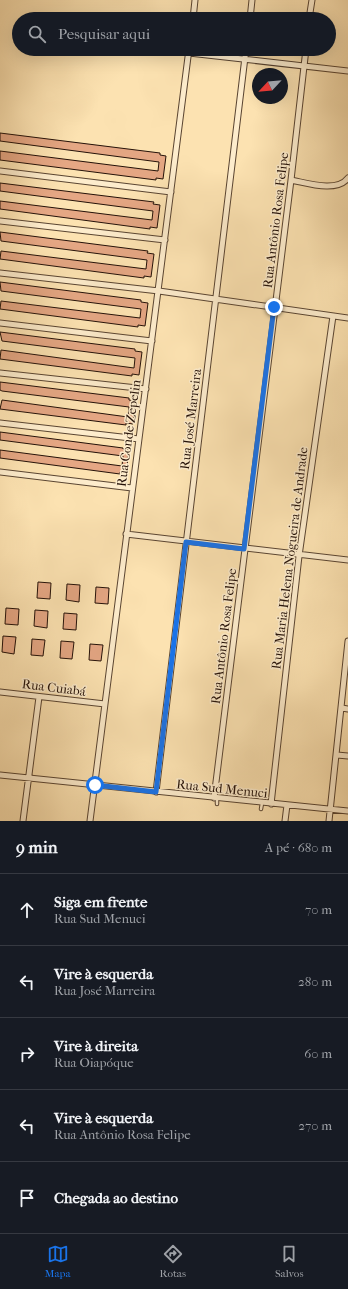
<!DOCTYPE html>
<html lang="pt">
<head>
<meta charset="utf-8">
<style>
  body { margin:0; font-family:"IM FELL French Canon",serif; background:#20242c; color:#f1f3f6 }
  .compass { position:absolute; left:252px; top:68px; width:36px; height:36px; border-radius:50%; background:#171b24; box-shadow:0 4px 16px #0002; rotate:244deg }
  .stop { position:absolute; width:12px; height:12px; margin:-9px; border:3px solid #1a73e8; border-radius:50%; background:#fff }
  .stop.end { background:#1a73e8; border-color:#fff; box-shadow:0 1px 4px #0008 }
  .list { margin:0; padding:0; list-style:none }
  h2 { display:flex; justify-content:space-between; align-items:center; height:52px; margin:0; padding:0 16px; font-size:17px }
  h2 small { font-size:13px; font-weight:400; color:#9ea1a6 }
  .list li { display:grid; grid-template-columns:26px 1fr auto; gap:12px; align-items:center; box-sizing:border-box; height:72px; padding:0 16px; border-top:1px solid #363941 }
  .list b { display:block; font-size:15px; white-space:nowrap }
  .list p { margin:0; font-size:13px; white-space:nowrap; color:#9ea1a6 }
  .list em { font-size:13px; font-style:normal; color:#9ea1a6 }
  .icon { flex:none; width:22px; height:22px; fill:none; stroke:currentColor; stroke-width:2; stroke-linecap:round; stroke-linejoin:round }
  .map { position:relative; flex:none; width:348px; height:821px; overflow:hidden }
  .search { position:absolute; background:#171b24; box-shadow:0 4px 16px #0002; left:12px; right:12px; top:12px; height:44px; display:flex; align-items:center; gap:10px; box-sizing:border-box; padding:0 14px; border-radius:22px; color:#9ea1a6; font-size:15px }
  .sheet { height:412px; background:#171b24 }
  nav { display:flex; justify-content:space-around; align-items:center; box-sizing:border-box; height:56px; border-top:1px solid #363941; background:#171b24; font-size:11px; color:#9ea1a6 }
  nav a { display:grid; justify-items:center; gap:2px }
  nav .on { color:#1a73e8 }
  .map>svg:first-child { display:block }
  .building { fill:#e5a784; stroke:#241108 }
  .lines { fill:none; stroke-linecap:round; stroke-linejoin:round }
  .service-casing { stroke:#5a4532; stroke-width:4.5 }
  .minor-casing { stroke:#5a4532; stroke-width:7 }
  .service { stroke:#fdeccc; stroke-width:2.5 }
  .minor { stroke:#fdeccc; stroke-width:5 }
  .route { stroke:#1a73e8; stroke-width:5 }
  .labels { text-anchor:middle; stroke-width:3; stroke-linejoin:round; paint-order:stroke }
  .street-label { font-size:13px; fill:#241108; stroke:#fdeccc }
</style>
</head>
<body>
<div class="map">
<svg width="348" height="821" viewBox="0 0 348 821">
  <rect width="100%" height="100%" fill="#fce2b1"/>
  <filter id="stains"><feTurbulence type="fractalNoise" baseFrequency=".005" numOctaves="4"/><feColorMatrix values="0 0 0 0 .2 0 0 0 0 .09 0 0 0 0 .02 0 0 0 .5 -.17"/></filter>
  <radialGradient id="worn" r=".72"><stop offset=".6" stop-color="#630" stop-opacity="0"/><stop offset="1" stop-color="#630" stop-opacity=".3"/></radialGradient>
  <path class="building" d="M0 133 160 153V155L166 156 163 179 156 178V180L0 160V151L158 171 159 162 0 141Z
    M0 183 154 202 153 204 160 205 157 228 150 227V229L0 209V201L152 220 153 211 0 191Z
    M0 232 148 251 147 253 154 254 151 277 144 276V278L0 259 1 251 146 269 147 260 1 241Z
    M0 282 141 300V302L148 303 145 326 138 325V327L0 309 1 301 140 318 141 309 1 291Z
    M0 332 135 349V351L142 352 139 375 132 374V376L0 359 1 350 134 368 135 358 2 341Z
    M0 382 129 398V400L135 401 133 424 126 423V425L0 409 2 400 128 417 129 407 2 391 0 390Z
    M0 432 123 448V449L129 450 126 473 120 472V474L0 458V450L122 466 123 456 0 440Z
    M38 582 51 583 50 599 37 598Z
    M67 584 80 585 79 602 66 600Z
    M96 587 109 588 108 604 95 603Z
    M6 608 19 609 18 625 5 624Z
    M35 610 48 611 47 628 34 626Z
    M64 613 77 614 76 630 63 629Z
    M3 636 16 637 14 654 2 652Z
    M32 639 45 640 43 656 31 655Z
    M61 641 74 642 72 659 60 658Z
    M90 644 103 645 101 661 89 660Z"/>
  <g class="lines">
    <defs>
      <path id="service" d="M217 804V798
        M261 809 262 803"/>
      <path id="minor" d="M193 19 195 0
        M250 19 252 0
        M309 19 312 0
        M189 53 348 71
        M0 171 171 192
        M291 180C307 183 337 193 348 178
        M0 221 165 240
        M0 273 159 291 348 318
        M0 323 152 341
        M0 373 146 389
        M0 423 139 439
        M0 472 132 488
        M126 534 348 560
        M0 692 105 704
        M342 708 348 709
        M337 755 348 756
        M0 775 348 811
        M156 792 246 49
        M214 798 291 180 306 49
        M271 804 299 556 333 316
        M23 821 39 697
        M90 821 189 49
        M285 821 287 805
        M329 821 348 641"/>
    </defs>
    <use href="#service" class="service-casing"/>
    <use href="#minor" class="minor-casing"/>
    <use href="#service" class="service"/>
    <use href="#minor" class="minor"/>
  </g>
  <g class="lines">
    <path class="route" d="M95 785 156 792 186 542 244 549 274 307"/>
  </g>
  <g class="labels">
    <g class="street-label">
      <text transform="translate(275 220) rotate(-83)" y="5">Rua Antônio Rosa Felipe</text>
      <text transform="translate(190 419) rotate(-83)" y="5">Rua José Marreira</text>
      <text transform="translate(128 433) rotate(-82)" y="5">Rua Conde Zepelin</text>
      <text transform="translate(289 558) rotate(-83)" y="5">Rua Maria Helena Nogueira de Andrade</text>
      <text transform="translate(223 636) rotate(-83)" y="5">Rua Antônio Rosa Felipe</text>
      <text transform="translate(54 687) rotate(7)" y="5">Rua Cuiabá</text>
      <text transform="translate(222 788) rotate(6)" y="5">Rua Sud Menuci</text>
    </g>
  </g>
  <rect width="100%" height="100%" filter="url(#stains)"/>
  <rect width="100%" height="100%" fill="url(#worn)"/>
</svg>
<svg class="compass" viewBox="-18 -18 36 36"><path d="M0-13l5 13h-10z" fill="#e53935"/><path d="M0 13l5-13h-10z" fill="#9ea1a6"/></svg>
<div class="stop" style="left:95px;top:785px"></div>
<div class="stop end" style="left:274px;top:307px"></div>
<div class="search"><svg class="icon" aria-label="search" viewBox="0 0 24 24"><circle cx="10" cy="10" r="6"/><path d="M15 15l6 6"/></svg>Pesquisar aqui</div>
</div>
<section class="sheet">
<h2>9 min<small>A pé · 680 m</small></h2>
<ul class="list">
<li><svg class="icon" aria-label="ahead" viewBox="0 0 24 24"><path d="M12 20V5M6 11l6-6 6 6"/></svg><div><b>Siga em frente</b><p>Rua Sud Menuci</p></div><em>70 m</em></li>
<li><svg class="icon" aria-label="left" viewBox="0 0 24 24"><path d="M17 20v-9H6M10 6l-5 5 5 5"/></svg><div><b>Vire à esquerda</b><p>Rua José Marreira</p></div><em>280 m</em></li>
<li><svg class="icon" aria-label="right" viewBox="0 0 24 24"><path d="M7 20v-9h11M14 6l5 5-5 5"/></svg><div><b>Vire à direita</b><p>Rua Oiapóque</p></div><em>60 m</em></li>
<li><svg class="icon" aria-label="left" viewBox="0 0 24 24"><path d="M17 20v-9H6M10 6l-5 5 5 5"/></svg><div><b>Vire à esquerda</b><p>Rua Antônio Rosa Felipe</p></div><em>270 m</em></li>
<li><svg class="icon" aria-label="arrive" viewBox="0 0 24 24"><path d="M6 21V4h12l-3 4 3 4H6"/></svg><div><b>Chegada ao destino</b></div></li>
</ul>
</section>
<nav>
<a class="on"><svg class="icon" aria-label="map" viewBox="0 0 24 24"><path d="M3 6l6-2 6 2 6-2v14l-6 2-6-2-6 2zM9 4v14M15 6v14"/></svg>Mapa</a>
<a><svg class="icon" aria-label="directions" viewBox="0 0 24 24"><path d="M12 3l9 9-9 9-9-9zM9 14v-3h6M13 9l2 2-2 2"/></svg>Rotas</a>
<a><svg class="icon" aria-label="saved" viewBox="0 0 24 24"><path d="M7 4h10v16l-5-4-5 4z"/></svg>Salvos</a>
</nav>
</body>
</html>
